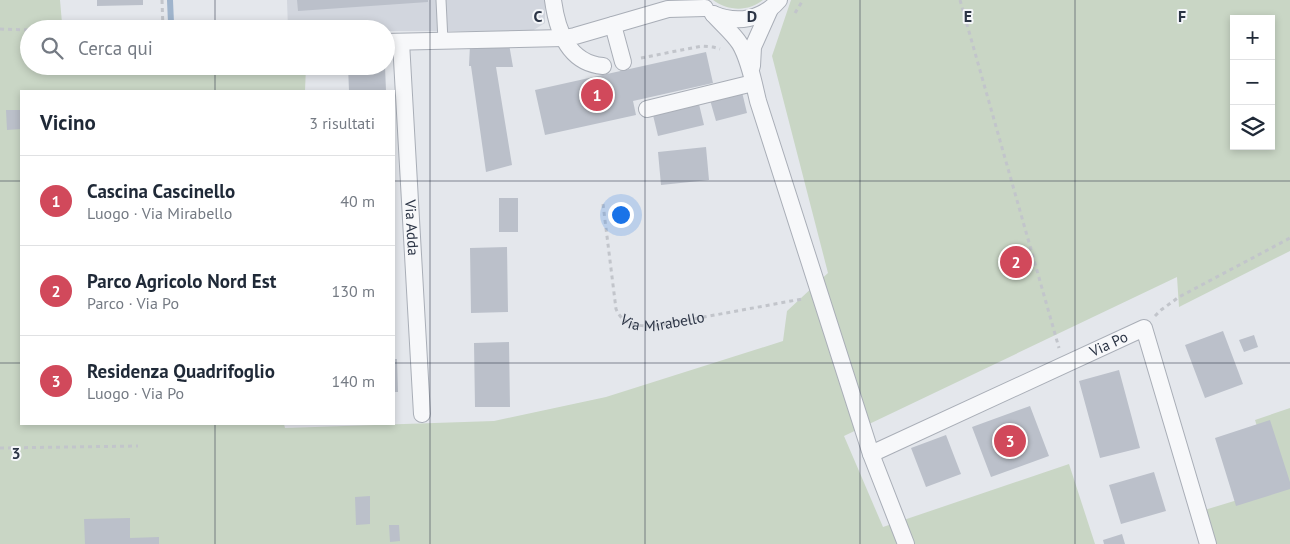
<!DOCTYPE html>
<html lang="it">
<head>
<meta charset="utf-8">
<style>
  body { margin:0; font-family:"PT Sans",sans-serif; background:#f6f6f7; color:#1f2937 }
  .controls { position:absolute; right:15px; top:15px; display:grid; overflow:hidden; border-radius:0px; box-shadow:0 2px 8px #0003 }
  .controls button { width:45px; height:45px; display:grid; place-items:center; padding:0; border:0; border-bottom:1px solid #e0e1e3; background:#fff; color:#1f2937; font:25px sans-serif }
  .you { position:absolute; left:620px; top:214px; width:18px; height:18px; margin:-12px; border:4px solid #fff; border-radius:50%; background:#1a73e8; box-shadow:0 0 0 8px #1a73e833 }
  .badge { display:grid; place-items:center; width:32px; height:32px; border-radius:50%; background:#d1495b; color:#fff; font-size:16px; font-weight:700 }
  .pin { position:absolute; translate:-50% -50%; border:2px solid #fff; box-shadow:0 1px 5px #0006 }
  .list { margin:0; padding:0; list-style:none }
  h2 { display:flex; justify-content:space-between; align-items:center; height:65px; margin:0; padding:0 20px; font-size:21px }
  h2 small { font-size:16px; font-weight:400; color:#747a83 }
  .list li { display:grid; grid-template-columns:32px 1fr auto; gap:15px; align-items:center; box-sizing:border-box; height:90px; padding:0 20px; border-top:1px solid #e0e1e3 }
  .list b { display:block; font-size:19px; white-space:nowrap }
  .list p { margin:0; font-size:16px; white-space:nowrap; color:#747a83 }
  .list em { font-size:16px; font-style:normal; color:#747a83 }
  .icon { flex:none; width:28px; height:28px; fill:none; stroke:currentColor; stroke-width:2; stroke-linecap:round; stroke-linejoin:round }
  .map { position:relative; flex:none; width:1290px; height:544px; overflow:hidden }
  .search { position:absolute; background:#fff; box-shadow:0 2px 8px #0003; left:20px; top:20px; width:375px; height:55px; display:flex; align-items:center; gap:12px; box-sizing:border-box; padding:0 18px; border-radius:28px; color:#747a83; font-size:19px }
  .panel { position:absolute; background:#fff; box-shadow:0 2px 8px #0003; left:20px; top:90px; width:375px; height:335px; border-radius:0px }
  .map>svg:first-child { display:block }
  .built { fill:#d2d6de }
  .green { fill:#c9d6c5; fill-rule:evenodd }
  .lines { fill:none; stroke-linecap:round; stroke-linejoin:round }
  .stream { stroke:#9fb4cc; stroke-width:6 }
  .building { fill:#bbc0ca }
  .lane-casing { stroke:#a9aeb7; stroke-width:11 }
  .street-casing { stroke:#a9aeb7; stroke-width:18 }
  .path { stroke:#c2c5cb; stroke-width:3; stroke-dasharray:4 4; stroke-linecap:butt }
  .lane { stroke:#f7f8fa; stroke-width:9 }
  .street { stroke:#f7f8fa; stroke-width:16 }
  .grid { fill:none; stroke:#2b3445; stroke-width:1; stroke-opacity:0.55 }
  .labels { text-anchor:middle; stroke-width:4; stroke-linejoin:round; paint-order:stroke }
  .street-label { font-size:15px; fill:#2b3445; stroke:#f4f6f9 }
  .grid-label { font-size:16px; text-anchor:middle; font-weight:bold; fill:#2b3445; stroke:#f4f6f9; stroke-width:4; stroke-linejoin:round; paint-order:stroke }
</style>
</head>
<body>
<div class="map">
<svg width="1290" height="544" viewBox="0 0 1290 544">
  <rect width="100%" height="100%" fill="#e4e7ec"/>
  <path class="built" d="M287 0H545V23L532 31H386V29H288Z"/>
  <path class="green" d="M0 0H60L62 23 149 20 152 29H29V66H306L305 91H21V424H284L285 428 494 421 606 397 783 341 787 311 828 273 772 56 791 0H1290V251L1179 307 1177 277 844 436 883 527 1069 464 1095 544H0ZM1234 19H1271V146H1234Z
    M713 0H763C748 12 728 11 713 0Z
    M1290 408V544H1207L1198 512 1277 488 1255 420Z"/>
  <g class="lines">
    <path class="stream" d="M170 0 171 23"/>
  </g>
  <path class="building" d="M97 0H143V5L97 6Z
    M297 0H428V2L298 11Z
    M509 44 513 67H496L512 165 486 172 471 66H469L470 45Z
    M706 52 713 83 633 101 636 115 545 135 535 90Z
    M348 66H385L386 91H349Z
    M742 92 747 113 716 121 710 100Z
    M698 100 704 125 658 136 652 111Z
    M6 110H21V129L7 130Z
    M706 147 709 180 661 185 658 152Z
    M499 198H518V232H499Z
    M507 247 508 312 471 313 470 248Z
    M1223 331 1243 384 1205 398 1185 345Z
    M1254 335 1258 347 1244 352 1239 340Z
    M509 342 510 407H475L474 343Z
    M394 359H397L398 392H394Z
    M1119 370 1140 448 1100 458 1079 381Z
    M1030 406 1049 456 991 477 972 427Z
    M1270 420 1290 482V489L1236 506 1215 438Z
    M946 435 961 474 926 487 911 448Z
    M1154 472 1166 511 1121 524 1109 485Z
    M370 496V524L356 525 355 497Z
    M130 518V538L159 537V544H85L84 519Z
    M389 525H399L400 541 390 542Z
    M1122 534 1125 544H1104L1103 540Z"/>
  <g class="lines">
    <defs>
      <path id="lane" d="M441 0 443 41"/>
      <g id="street">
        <path d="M553 0C557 30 568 63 603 66"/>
        <path d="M713 14C721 23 734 34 740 44 749 59 754 84 758 101L871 454 906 544"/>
        <path d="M713 14C737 24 762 20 779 0"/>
        <path d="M613 25 623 62"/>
        <path d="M386 42 564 38 575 36 668 9 705 8"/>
        <path id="s2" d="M401 42 422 414"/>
        <path d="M752 66 753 47 770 9"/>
        <path d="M647 109 753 83"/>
        <path id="s3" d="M871 454 1144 328 1208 544"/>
      </g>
    </defs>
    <use href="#lane" class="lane-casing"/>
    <use href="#street" class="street-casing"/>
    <g class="path">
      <path d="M162 0 163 29"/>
      <path d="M960 0 1059 348"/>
      <path d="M795 13 803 0"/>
      <path d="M0 29 29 30"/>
      <path d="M641 58 702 46 713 47 720 49"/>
      <path id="s1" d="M603 204 616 309C623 326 639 326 655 326L802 299"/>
      <path d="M1155 316 1161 310 1179 297 1290 238"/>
      <path d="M0 448 138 446"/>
    </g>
    <use href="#lane" class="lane"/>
    <use href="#street" class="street"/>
  </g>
  <path class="grid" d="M215 0V29M430 0V544M645 0V544M860 0V544M1075 0V544M215 66V91M0 181H21M394 181H1290M0 363H21M394 363H1290M215 424V544"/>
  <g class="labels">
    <g class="street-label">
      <text dy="5" stroke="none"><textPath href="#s2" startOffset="186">Via Adda</textPath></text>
      <text dy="5" stroke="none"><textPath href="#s1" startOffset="159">Via Mirabello</textPath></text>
      <text dy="5" stroke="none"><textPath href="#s3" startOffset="262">Via Po</textPath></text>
    </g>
  </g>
  <g class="grid-label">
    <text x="538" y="22">C</text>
    <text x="752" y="22">D</text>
    <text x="968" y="22">E</text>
    <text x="1182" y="22">F</text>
    <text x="16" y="459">3</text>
  </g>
</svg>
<div class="controls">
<button>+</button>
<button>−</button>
<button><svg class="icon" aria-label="layers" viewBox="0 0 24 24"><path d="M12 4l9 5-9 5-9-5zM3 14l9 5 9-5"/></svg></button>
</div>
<div class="you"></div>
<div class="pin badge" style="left:597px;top:95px">1</div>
<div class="pin badge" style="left:1016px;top:262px">2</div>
<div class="pin badge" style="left:1010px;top:441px">3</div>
<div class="search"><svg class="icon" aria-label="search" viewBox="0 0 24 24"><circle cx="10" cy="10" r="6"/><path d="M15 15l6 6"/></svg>Cerca qui</div>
<section class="panel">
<h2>Vicino<small>3 risultati</small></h2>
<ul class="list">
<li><span class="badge">1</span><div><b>Cascina Cascinello</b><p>Luogo · Via Mirabello</p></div><em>40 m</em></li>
<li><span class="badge">2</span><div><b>Parco Agricolo Nord Est</b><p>Parco · Via Po</p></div><em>130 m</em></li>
<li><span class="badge">3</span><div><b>Residenza Quadrifoglio</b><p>Luogo · Via Po</p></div><em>140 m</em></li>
</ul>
</section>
</div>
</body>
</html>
